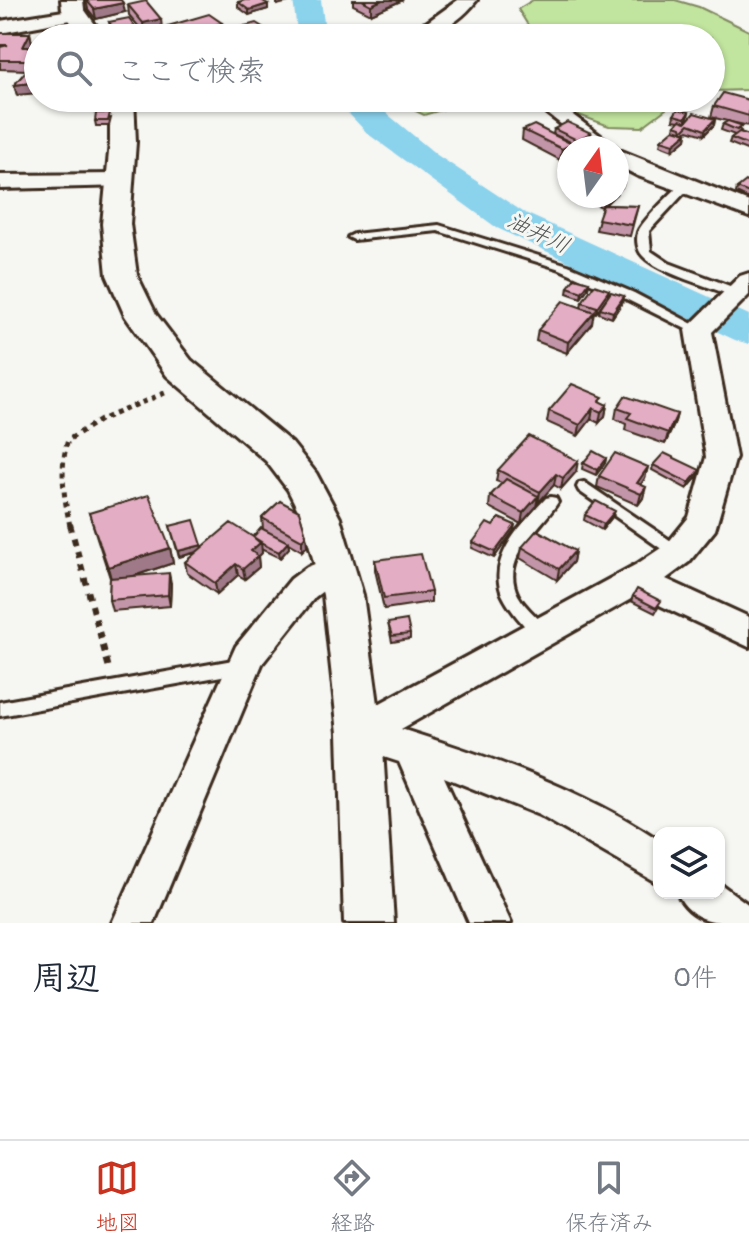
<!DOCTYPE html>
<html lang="ja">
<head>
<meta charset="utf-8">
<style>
  body { margin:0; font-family:Pangolin,"Klee One",sans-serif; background:#f2f2f3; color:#1f2937 }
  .controls { position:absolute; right:24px; bottom:24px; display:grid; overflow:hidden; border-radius:16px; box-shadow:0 2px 6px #0004 }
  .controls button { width:72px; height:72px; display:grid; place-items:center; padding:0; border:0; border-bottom:2px solid #e0e1e3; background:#fff; color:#1f2937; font:40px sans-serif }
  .compass { position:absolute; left:557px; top:136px; width:72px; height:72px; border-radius:50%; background:#fff; box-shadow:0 2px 6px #0004; rotate:14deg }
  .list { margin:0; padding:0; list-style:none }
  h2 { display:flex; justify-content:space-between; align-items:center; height:104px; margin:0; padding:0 32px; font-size:34px }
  h2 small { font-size:26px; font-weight:400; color:#747a83 }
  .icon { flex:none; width:44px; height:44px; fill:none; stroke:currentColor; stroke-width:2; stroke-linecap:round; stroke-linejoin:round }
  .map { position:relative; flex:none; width:749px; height:923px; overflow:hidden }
  .search { position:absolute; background:#fff; box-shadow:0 2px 6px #0004; left:24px; right:24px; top:24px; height:88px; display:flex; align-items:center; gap:20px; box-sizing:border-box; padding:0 28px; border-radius:44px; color:#747a83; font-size:30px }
  .sheet { height:216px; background:#fff }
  nav { display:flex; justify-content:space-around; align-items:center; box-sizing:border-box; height:112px; border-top:2px solid #e0e1e3; background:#fff; font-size:22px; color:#747a83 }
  nav a { display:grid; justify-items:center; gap:4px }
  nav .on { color:#c8321e }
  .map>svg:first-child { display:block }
  .green { fill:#c1e49e; stroke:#7e875e; stroke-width:2 }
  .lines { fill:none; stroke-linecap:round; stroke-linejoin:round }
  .river { fill:#8bd2ec; fill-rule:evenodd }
  .service-casing { stroke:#3b2a1e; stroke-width:6 }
  .minor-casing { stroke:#3b2a1e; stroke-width:6 }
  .tertiary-casing { stroke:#3b2a1e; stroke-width:6 }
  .path-far1 { stroke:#3b2a1e; stroke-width:5; stroke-dasharray:5 5; stroke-linecap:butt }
  .path { stroke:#3b2a1e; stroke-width:6; stroke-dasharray:7 7; stroke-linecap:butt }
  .service { fill:#f6f6f2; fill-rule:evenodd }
  .minor { fill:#f6f6f2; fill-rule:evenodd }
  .tertiary { fill:#f6f6f2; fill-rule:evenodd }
  .wall { fill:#c395a8; stroke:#3b2a1e; stroke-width:2 }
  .shaded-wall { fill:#9f7988; stroke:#3b2a1e; stroke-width:2 }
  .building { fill:#e3adc3; stroke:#3b2a1e; stroke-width:2 }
  .labels { text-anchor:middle; stroke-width:6; stroke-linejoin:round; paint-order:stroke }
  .far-water-label { font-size:22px; font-style:italic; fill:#4f5452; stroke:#f6f6f2 }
</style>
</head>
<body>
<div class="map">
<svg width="749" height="923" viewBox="0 0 749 923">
  <rect width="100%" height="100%" fill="#f6f6f2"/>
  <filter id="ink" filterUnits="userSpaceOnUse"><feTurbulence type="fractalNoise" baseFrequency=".0125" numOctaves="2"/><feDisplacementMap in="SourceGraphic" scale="16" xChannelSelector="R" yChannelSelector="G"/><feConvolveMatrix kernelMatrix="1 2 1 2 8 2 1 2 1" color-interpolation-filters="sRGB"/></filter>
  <g filter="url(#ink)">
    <path class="green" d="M533 0H675L699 7 749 31V90L711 91V38H530L534 35 518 9Z
      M389 98H482L424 115Z
      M516 98H667L666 109 642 127 609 126 535 99Z"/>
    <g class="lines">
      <path class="river" d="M293 0H321L326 38H298Z
        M334 98H368L437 155 523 212 749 315V344L735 340 497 228 368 134Z"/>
      <defs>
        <path id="service" d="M684 184 688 185V189L649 231 651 251 669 263 743 291V297H735C712 287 658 273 643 256 637 250 636 239 638 232 642 221 671 194 680 185Z
          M439 225 568 265 634 293 704 330 702 333H694L626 299 560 269 438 231 354 240 348 237 354 234Z
          M584 482 683 549 686 553 683 557H673L579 491 577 487 579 483Z
          M551 497 556 498 558 502C541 529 499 558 518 595 526 610 542 619 550 634L548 639 542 641 536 639C524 625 510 611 502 594 487 557 523 523 546 498Z
          M244 658 250 660 252 665 250 670 244 672 0 716V702Z"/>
        <path id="minor" d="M458 0H477C450 35 421 38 381 38L383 34 426 23Z
          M76 9 85 14 82 18 0 33V21Z
          M527 98H550L617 148H592Z
          M617 149 749 202V217L638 176 617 165Z
          M120 174 128 176 131 181 128 186 0 189V175Z
          M749 273V295L712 332 736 457 715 530 689 562 666 579 749 617V647L638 595 401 729C490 757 580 788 659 840V884L539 815 444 777 511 923H469L399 762 347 745 341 733 347 721 637 564 667 544 689 517 706 457 685 330 740 276Z
          M336 556 348 560 352 569 348 578 331 585 315 597 262 664 154 923H112L236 646 291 579 307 567Z
          M719 883 749 905V923C716 923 692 923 677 893H719Z"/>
        <path id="tertiary" d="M61 0H83L84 9 105 38H82L62 10Z
          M110 98H134L136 142 130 224 137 275 156 314 191 360 292 443 316 473 340 518 363 595 382 733 394 923H344L338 733 323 595 302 518 288 490 266 461 167 376 125 316 107 275 102 224 110 142Z"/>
      </defs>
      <use href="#service" class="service-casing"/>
      <use href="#minor" class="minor-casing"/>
      <use href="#tertiary" class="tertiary-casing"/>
      <path class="path-far1" d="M70 526C64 497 59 468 68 440L100 420 167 392"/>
      <path class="path" d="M70 524 110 672"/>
      <use href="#service" class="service"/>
      <use href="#minor" class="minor"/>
      <use href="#tertiary" class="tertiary"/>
    </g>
    <path class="wall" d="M86 0 125 12 96 19 88 9Z
      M353 0H403L371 14 353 5Z
      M238 2 268 4V9L249 15 238 7Z
      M128 5 162 29 144 33 129 15Z
      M109 22 139 32 140 38H115L111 31Z
      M168 26 223 33 206 38H172L169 35Z
      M245 26 269 31V36L255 38 250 35V38H237L231 34V29L245 30Z
      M0 33H30L32 43 30 47H38V64L17 95 14 85 27 70 0 69Z
      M749 100V126L731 122 741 131 740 132 749 135V151L729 143 731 138 735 135 721 130 723 124 727 121 711 117 714 106Z
      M689 112 688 117 685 121 715 119 714 125 704 135 688 130 685 132 687 133 686 139 673 150 660 145 661 140 674 129 675 125 679 121 673 120 674 115Z
      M111 118 109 126H96L95 121Z
      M554 129 591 133 590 138 577 145 553 134Z
      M523 130 572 144 560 160 522 140Z
      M749 183V199L736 193 737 188Z
      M581 196H614L605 205 638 206 630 236 596 230 602 207 581 199Z
      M589 282 588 288 581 298 567 293 568 287Z
      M608 296 596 313 588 310 592 323 567 353 536 341 538 330 581 307 582 302Z
      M624 296 623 301 612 318 599 313 600 308Z
      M602 403 607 405 605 416 599 423 591 419 578 436 547 422 549 411Z
      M617 408 677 414 674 425 665 444 625 430 626 424 615 419Z
      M606 458 605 463 596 475 582 469 583 463Z
      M653 465 698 476 687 489 652 470Z
      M648 467 645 478 640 485 643 498 638 505 597 487 599 476Z
      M498 470 576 472 561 489 554 485 537 502 536 507 521 524 489 507 490 496 502 483 496 481Z
      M280 501 307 546 302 551 288 543 289 548 280 558 261 549 262 553 258 557 259 567 245 579 238 575 217 594 187 573 185 562 197 552 179 557 170 526 202 548 253 537 263 529 262 518Z
      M89 513 170 548 173 563 134 576 171 583 170 606 112 611 109 600 110 578Z
      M585 515 613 516 602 530 584 520Z
      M514 530 494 558 472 548 473 542Z
      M522 547 575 551 573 562 557 580 520 558Z
      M375 560 431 592V602L384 609 375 570Z
      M633 596 659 606 655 613 631 601Z
      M388 623 410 634V639L392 642Z"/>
    <path class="shaded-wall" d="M279 0H289V2L277 5V1Z
      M382 0H403L371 14V5Z
      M123 3 125 12 96 19 94 9Z
      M268 4V9L249 15V10Z
      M161 19 162 29 144 33 143 23Z
      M222 23 223 33 206 38H180V36Z
      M269 31V36L257 38V35Z
      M139 32 140 38H119V36Z
      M30 33 32 43 25 57 23 47Z
      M250 34V38H241V36Z
      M38 50V64L36 70 33 60Z
      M38 82V93L17 95 14 85Z
      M715 119 714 125 704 135 705 130Z
      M591 133 590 138 577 145V140Z
      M687 133 686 139 673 150 674 144Z
      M572 144 571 148H569V155L560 160 562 149Z
      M625 176 623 186 617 193V184Z
      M604 196H614L602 207Z
      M589 282 588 288 581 298 582 292Z
      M609 290 608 296 596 313 597 307Z
      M624 296 623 301 612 318 613 312Z
      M594 312 592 323 567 353 568 342Z
      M607 405 605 416 599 423 601 412Z
      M593 408 591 419 578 436 580 425Z
      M677 414 674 425 665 444 668 433Z
      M606 458 605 463 596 475 597 470Z
      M578 461 576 472 561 489 563 478Z
      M648 467 645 478 636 492 637 483Z
      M700 470 698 476 687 489 689 483Z
      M556 474 554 485 538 503 540 492Z
      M646 487 643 498 638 505 641 494Z
      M538 496 536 507 521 524 523 513Z
      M615 511 613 516 602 530 604 524Z
      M515 525 514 530 494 558 495 552Z
      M306 535 307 546 302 551V540Z
      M261 542 262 553 258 557 259 567 245 579 243 569 251 551Z
      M288 542 289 548 280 558 279 552Z
      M202 545 203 550 179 557 178 551Z
      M170 548 173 563 112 583 108 567Z
      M575 551 573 562 557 580 559 569Z
      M236 564 238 575 217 594 215 583Z
      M169 573 171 583 170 606 168 595Z"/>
    <path class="building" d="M86 0H121L123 3 94 9Z
      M245 0H261L268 4 249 10 238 2Z
      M362 0H382L371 5Z
      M146 1 161 19 143 23 128 5Z
      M209 14 222 23 180 36 168 26Z
      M129 18 139 32 119 36 109 22Z
      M256 23 269 31 257 35 245 26Z
      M240 26 250 34 241 36 231 29Z
      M0 33H30L23 47H38L33 60H0V47L8 45H0Z
      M38 67V82L14 85 29 68Z
      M723 93 749 100V116L714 106Z
      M678 109 689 112 685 118 674 115Z
      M96 113H110L108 121H95Z
      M694 113 715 119 705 130 689 124 682 131 681 127 675 125 680 120 686 122Z
      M728 121 743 126 737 130 723 124Z
      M567 122 591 133 577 140 554 129Z
      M534 125 572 144 562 149 523 130Z
      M674 129 687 133 674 144 661 140Z
      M739 132 749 135V145L731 138Z
      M617 173 625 176 617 184Z
      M746 181 749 183V193L737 188Z
      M603 205 638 206 632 225 598 219Z
      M575 278 589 282 582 292 568 287Z
      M594 285 609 290 597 307 582 302Z
      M611 292 624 296 613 312 600 308Z
      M563 301 594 312 568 342 538 330Z
      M572 384 603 397 599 401 607 405 601 412 593 408 580 425 549 411Z
      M625 396 677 414 668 433 627 418 631 413 617 408Z
      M529 436 578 461 563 478 556 474 540 492 498 470Z
      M593 451 606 458 597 470 583 463Z
      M615 453 648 467 637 483 646 487 641 494 599 476Z
      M664 453 700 470 689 483 653 465Z
      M506 479 538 496 523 513 490 496Z
      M149 495 170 548 108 567 89 513Z
      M280 501 299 511 306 535 302 540 262 518Z
      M596 501 615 511 604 524 585 515Z
      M499 518 515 525 495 552 473 542 487 523 493 526Z
      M194 520 202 545 178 551 170 526Z
      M231 523 261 542 251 551 258 556 243 569 236 564 215 583 185 562Z
      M261 528 288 542 279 552 260 543 253 537Z
      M537 530 575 551 559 569 522 547Z
      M421 554 431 592 384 598 375 560Z
      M169 573 168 595 109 600 110 578Z
      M637 589 661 601 656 608 633 596Z
      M407 620 410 634 392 636 388 623Z"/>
  </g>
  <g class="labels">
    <g class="far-water-label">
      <text transform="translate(539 232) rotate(26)" y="8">油井川</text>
    </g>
  </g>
</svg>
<div class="controls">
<button><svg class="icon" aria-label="layers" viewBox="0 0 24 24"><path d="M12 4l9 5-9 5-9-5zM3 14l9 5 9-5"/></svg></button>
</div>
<svg class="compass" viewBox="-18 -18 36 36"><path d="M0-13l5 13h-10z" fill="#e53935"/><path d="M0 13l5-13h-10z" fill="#747a83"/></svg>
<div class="search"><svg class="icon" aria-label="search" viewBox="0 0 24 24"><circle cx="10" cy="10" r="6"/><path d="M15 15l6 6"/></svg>ここで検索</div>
</div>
<section class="sheet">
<h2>周辺<small>0件</small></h2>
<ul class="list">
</ul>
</section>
<nav>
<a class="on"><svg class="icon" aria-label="map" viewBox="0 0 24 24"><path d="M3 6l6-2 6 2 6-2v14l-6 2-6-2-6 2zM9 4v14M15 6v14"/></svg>地図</a>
<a><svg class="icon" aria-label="directions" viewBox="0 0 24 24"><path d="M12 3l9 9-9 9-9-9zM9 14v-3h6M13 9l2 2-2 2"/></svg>経路</a>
<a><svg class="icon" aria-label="saved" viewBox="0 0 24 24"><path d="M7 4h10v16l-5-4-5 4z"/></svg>保存済み</a>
</nav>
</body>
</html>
